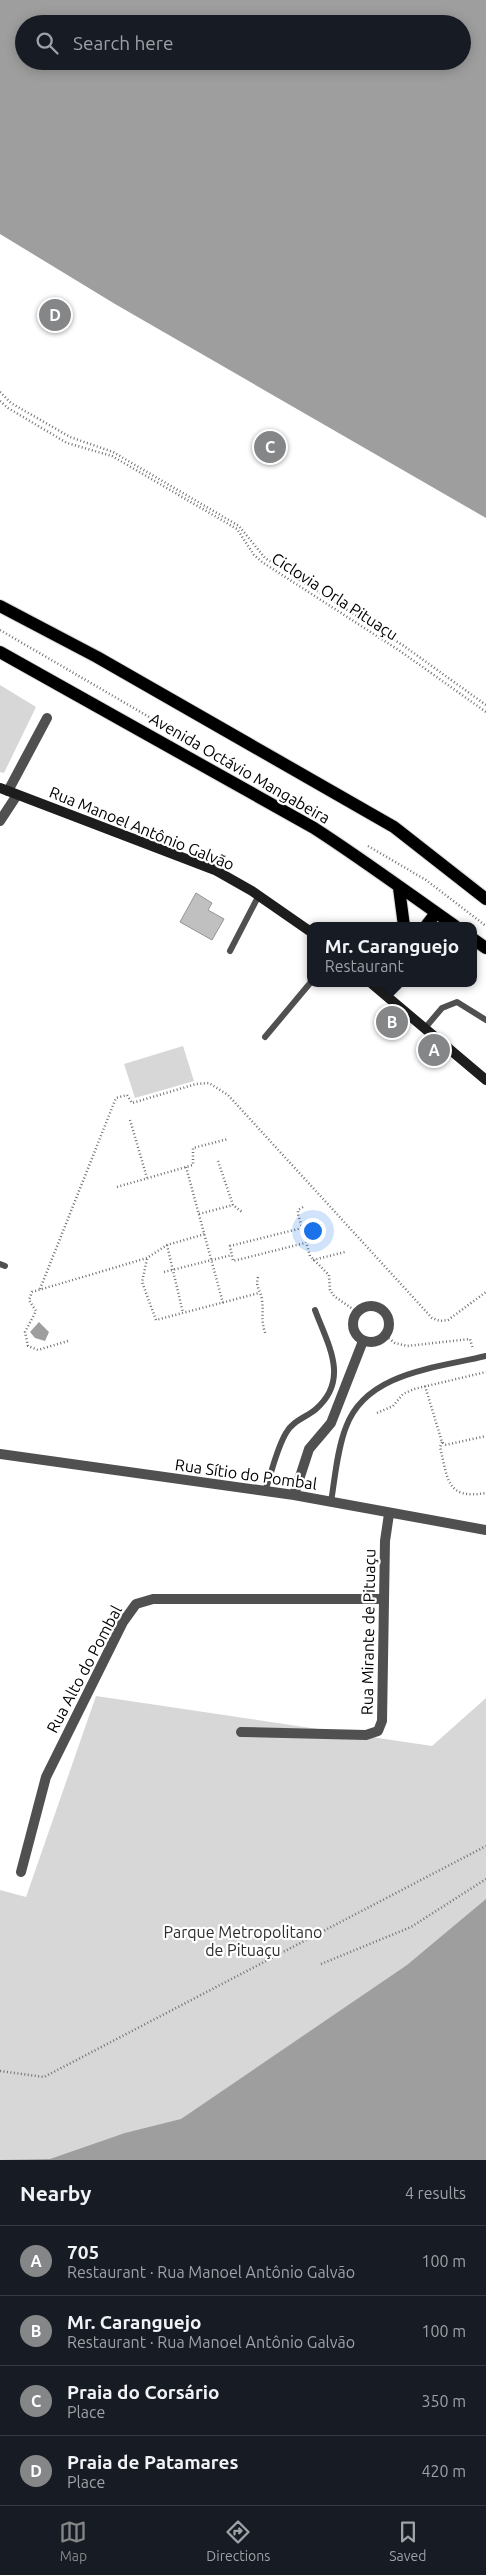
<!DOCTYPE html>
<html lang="en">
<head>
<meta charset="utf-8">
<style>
  body { margin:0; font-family:Ubuntu,sans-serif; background:#242831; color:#f1f3f6 }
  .you { position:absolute; left:312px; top:1230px; width:18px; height:18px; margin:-12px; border:4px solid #fff; border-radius:50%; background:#1a73e8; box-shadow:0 0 0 8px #1a73e833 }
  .badge { display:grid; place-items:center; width:32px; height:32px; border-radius:50%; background:#858687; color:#fff; font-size:16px; font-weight:700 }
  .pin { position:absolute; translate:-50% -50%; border:2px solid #fff; box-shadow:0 1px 5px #0006 }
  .popup { position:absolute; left:307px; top:922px; width:170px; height:65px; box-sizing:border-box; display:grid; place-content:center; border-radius:10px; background:#171b24; filter:drop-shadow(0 1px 4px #0005); font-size:16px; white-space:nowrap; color:#9ea1a6 }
  .popup b { font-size:19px; color:#f1f3f6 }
  .popup::after { content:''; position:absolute; left:50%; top:100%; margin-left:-10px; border:10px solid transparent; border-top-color:#171b24 }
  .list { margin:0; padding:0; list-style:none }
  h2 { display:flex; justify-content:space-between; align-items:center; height:65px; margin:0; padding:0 20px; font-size:21px }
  h2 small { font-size:16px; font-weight:400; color:#9ea1a6 }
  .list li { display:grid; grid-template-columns:32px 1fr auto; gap:15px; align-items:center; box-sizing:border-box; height:70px; padding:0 20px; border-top:1px solid #363941 }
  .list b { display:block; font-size:19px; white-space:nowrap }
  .list p { margin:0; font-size:16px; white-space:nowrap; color:#9ea1a6 }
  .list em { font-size:16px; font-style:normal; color:#9ea1a6 }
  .icon { flex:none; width:28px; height:28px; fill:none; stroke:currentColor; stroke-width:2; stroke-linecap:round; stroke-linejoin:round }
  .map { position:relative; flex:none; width:486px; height:2160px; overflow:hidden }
  .search { position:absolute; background:#171b24; box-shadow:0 2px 12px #0003; left:15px; right:15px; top:15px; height:55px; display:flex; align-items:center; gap:12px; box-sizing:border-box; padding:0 18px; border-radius:28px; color:#9ea1a6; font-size:19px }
  .sheet { height:345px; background:#171b24 }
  nav { display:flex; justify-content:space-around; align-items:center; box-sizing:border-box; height:70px; border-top:1px solid #363941; background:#171b24; font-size:14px; color:#9ea1a6 }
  nav a { display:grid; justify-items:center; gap:2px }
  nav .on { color:#858687 }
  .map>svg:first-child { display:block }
  .green { fill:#d7d7d7 }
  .water { fill:#9e9e9e; fill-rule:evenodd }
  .building { fill:#c0c0c0; stroke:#949494 }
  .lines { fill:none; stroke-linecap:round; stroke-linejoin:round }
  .primary-casing { stroke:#dbdbdb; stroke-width:14 }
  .path { stroke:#727272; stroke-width:2.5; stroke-dasharray:1 2.5; stroke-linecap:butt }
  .lane { stroke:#505050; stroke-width:6 }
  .street { stroke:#505050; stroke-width:10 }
  .secondary { stroke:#1d1d1d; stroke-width:10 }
  .primary { stroke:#000; stroke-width:12 }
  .labels { text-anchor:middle; stroke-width:4.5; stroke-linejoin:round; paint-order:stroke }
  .street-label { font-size:16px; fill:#000; stroke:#fff }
  .park-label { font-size:16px; fill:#2e2e2e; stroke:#fff }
</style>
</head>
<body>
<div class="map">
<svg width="486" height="2160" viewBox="0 0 486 2160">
  <rect width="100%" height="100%" fill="#fff"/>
  <path class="green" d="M0 685 36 707 4 773 0 772Z
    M183 1046 194 1081 135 1098 124 1064Z
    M96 1696 432 1746 486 1698V2160H0V1890L26 1897Z"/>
  <path class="water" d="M0 0H486V518L115 304 0 234ZM24 24H462V61H24Z
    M39 1322 49 1332 45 1341 35 1338 30 1332Z
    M486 1899V2160H0L50 2159 125 2133 181 2119 407 1965Z"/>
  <path class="building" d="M196 893 212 903 208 910 224 919 212 940 180 922Z"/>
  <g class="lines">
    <defs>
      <path id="primary" d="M0 606 97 657 394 827 486 899
        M0 652 314 828C362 859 408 893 455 926
        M399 888 404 926
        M426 926 436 913
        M473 939 486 948"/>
    </defs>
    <use href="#primary" class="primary-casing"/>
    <path class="path" d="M0 392 11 403 70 437 113 452 239 526 265 558 404 646 486 705
      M0 401 8 408 67 443 112 456 237 529 254 555 262 562 400 651 486 712
      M0 630 180 735
      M368 846 426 880 486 926
      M130 1120 147 1178
      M218 1161 233 1205 242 1212
      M186 1167 223 1303
      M117 1187 193 1165V1148L228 1139
      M303 1207 298 1210V1214L310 1256 329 1275 330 1290 334 1296 357 1312
      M199 1214 233 1205
      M302 1228 230 1246 233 1261 305 1243
      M167 1245 183 1313
      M147 1259 142 1282 156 1320 259 1293
      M313 1260 345 1252
      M164 1272 232 1255
      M258 1277C255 1287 261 1291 262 1300 264 1314 260 1320 266 1335
      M40 1289 116 1098 127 1095 132 1103 196 1084 209 1083 228 1095 432 1318 440 1321 448 1320 486 1292
      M386 1336 395 1343 407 1346 470 1339 473 1349
      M68 1341 38 1350 28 1346 25 1332 36 1311 29 1300 32 1292 147 1258 167 1245 205 1234
      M425 1386 442 1442 445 1445 486 1436
      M377 1413 393 1406 403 1394 414 1389 486 1372
      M442 1442 440 1447C448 1479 446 1500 486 1493
      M321 1964 411 1927 486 1879
      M0 2071 44 2077 486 1846"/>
    <path class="lane" d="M230 951 259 895
      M425 1028 442 1008 457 1002 486 1020
      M265 1037 311 982
      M0 1264 5 1266
      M265 1491C272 1472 276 1450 286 1433 292 1421 307 1417 316 1409 350 1379 328 1345 315 1310
      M331 1502C335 1478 337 1450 346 1427 366 1372 437 1368 486 1356"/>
    <path class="street" d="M8 791 47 718
      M0 821 17 795
      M353 1324a18 18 0 1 1 36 0a18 18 0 1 1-36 0Z
      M0 1454 294 1495 486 1530
      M294 1495 309 1449 331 1423 363 1341
      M241 1732 366 1735 378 1731 382 1721 385 1541 389 1514
      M21 1872 46 1777 123 1622 136 1604 153 1599H384"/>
    <path class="secondary" d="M0 788 215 870 252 891 311 932
      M371 983 486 1080"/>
    <use href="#primary" class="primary"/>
  </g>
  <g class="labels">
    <g class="street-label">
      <text transform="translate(335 596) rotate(33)" y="6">Ciclovia Orla Pituaçu</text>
      <text transform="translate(240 768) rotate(30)" y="6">Avenida Octávio Mangabeira</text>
      <text transform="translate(142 828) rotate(22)" y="6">Rua Manoel Antônio Galvão</text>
      <text transform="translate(246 1474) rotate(8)" y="6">Rua Sítio do Pombal</text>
      <text transform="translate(368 1632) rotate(-89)" y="6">Rua Mirante de Pituaçu</text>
      <text transform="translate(84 1669) rotate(-62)" y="6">Rua Alto do Pombal</text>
    </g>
    <g class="park-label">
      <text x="243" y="1938">Parque Metropolitano<tspan x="243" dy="18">de Pituaçu</tspan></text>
    </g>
  </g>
</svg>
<div class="you"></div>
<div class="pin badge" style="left:434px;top:1050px">A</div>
<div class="pin badge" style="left:392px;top:1022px">B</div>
<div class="popup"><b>Mr. Caranguejo</b>Restaurant</div>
<div class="pin badge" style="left:270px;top:447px">C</div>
<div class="pin badge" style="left:55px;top:315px">D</div>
<div class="search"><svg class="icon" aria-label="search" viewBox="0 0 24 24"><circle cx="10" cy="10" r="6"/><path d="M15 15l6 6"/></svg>Search here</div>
</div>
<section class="sheet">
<h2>Nearby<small>4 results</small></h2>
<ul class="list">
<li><span class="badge">A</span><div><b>705</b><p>Restaurant · Rua Manoel Antônio Galvão</p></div><em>100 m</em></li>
<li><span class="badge">B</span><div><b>Mr. Caranguejo</b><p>Restaurant · Rua Manoel Antônio Galvão</p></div><em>100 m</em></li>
<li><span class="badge">C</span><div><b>Praia do Corsário</b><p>Place</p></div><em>350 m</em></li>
<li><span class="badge">D</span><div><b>Praia de Patamares</b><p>Place</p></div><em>420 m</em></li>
</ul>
</section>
<nav>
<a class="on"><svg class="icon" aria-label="map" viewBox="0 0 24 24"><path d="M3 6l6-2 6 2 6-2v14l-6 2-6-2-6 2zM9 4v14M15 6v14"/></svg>Map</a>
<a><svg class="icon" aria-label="directions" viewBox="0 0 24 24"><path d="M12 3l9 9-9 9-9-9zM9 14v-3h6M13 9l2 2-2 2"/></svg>Directions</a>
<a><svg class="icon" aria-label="saved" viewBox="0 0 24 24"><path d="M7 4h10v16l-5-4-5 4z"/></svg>Saved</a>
</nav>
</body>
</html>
